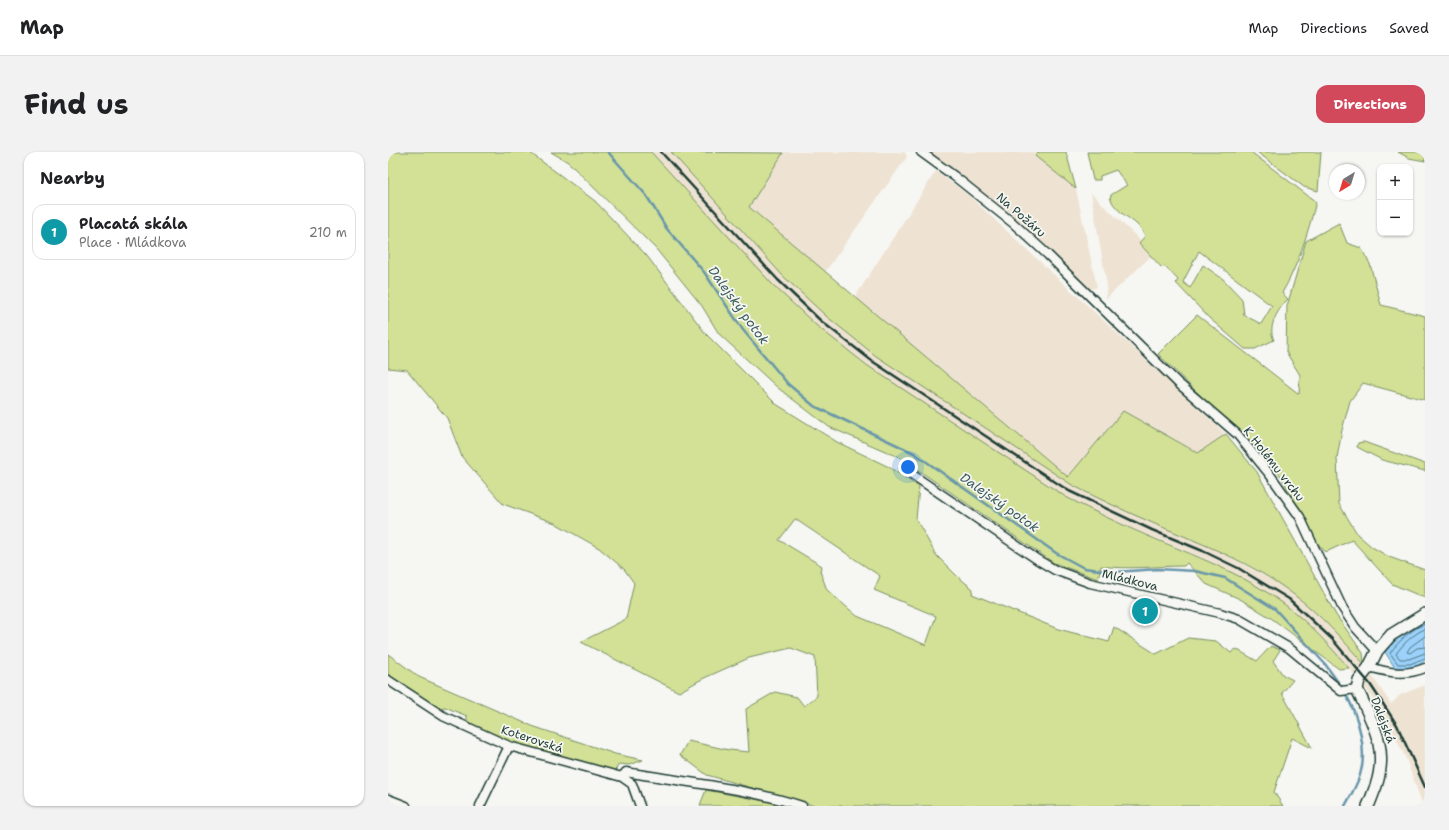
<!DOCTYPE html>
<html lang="en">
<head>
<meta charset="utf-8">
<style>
  body { margin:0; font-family:"Shantell Sans",sans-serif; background:#f2f2f2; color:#202124 }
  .controls { position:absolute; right:12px; top:12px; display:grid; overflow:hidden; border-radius:8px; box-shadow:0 1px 3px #0004 }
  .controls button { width:36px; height:36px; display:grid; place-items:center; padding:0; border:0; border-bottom:1px solid #e0e0e0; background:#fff; color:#202124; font:20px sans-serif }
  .compass { position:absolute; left:941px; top:12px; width:36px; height:36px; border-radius:50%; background:#fff; box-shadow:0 1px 3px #0004; rotate:218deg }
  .you { position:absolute; left:520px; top:315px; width:14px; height:14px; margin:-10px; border:3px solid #fff; border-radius:50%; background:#1a73e8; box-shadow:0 0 0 6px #1a73e833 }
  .badge { display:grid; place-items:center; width:26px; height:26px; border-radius:50%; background:#d1495b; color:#fff; font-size:13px; font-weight:700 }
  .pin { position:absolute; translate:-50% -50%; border:2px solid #fff; box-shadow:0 1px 4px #0006 }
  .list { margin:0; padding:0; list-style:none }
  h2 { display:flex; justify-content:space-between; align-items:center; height:52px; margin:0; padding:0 16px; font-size:17px }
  h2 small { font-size:13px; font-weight:400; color:#757577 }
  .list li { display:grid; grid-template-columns:26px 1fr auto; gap:12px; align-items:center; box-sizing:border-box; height:56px; margin:0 8px 8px; padding:0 8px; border:1px solid #e0e0e0; border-radius:12px }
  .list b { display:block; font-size:15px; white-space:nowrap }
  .list p { margin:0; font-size:13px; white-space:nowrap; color:#757577 }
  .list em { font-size:13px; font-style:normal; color:#757577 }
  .map { position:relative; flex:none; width:1037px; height:654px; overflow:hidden; border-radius:12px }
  header { display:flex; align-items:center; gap:24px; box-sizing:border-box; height:56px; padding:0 20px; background:#fff; border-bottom:1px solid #e0e0e0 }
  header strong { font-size:19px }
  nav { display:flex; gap:22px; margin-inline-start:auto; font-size:14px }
  .intro { display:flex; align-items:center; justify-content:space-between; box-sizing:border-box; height:96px; padding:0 24px }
  h1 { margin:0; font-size:28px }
  .button { padding:10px 18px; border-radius:12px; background:#d1495b; color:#fff; font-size:14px; font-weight:700 }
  main { display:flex; gap:24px; padding:0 24px }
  aside { flex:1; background:#fff; border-radius:12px; box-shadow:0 1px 3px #0004 }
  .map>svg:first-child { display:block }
  .built { fill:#eee3d3 }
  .green { fill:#d2e195; stroke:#788f64; fill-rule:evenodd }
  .water { fill:#9bd1fa; stroke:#6996ab }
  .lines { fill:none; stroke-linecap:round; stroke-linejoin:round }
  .shore { stroke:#517883; stroke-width:1 }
  .stream { stroke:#6996ab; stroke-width:2.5 }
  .street-casing { stroke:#1f3d34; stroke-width:11 }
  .secondary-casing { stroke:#1f3d34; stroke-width:14 }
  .street { stroke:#f6f6f2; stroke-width:8 }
  .secondary { stroke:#f6f6f2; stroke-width:11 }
  .rail { stroke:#1f3d34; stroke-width:2.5 }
  .labels { text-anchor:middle; stroke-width:3.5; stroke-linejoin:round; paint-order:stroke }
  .street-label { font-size:12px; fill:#1f3d34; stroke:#f6f6f2 }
  .water-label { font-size:13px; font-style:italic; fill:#385b5c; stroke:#f6f6f2 }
</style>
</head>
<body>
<header>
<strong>Map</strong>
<nav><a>Map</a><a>Directions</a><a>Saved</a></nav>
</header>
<div class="intro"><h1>Find us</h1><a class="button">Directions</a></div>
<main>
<aside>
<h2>Nearby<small></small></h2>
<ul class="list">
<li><span class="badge" style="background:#0f9aa8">1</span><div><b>Placatá skála</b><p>Place · Mládkova</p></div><em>210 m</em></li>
</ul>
</aside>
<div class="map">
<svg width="1037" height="654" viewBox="0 0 1037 654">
  <rect width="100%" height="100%" fill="#f6f6f2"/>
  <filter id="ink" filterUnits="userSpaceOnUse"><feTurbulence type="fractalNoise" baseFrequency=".025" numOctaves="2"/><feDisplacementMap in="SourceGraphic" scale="8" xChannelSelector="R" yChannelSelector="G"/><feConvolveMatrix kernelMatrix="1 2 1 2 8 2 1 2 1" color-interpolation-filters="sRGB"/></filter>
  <g filter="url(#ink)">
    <path class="built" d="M263 0H283L313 33 488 204 684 333 718 350 818 393 889 430 924 457 949 482 976 512 1003 552 1012 543 1037 533V654H1035L1018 607 1003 576 977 535 939 491 915 467 881 442 847 422 812 405 712 363 678 345 480 214 429 174 385 133Z
      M395 0H517L519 5 437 120 361 55Z
      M541 0H651L648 4 688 37 709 135 701 138 611 52Z
      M548 19 579 42 838 282 810 301 735 259 680 325 467 145Z
      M703 41 753 89 751 91 763 104 718 147 719 134Z"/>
    <path class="green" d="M0 0H141L207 49 259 104 318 182 388 252 449 290 501 315 531 335 528 367 548 403 569 424 585 437 584 442 670 477 721 490 726 475 768 502 800 486 828 489 843 501 848 497 869 509 883 494 892 498 885 509 895 523 905 528 894 541 924 596 904 586 886 640 895 654H427L319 623 292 603 300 589 341 598 361 600 358 557 387 540 409 545 416 554 429 544 427 505 403 496 361 506 314 527 291 540 193 490 238 467 246 431 236 417 211 396 167 371 115 352 74 305 59 266 19 218 0 216ZM407 367 492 424 486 438 548 464 538 493 469 464 439 438 432 419 434 414 391 388Z
      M163 0H263L385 133 429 174 480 214 678 345C705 359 732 372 760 384 807 404 854 421 896 452 920 470 941 493 961 516L951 517 883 466 852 447 818 432 799 411 796 414C769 414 740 418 713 414L710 427 666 411 511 305 441 275 390 236 331 182 314 154 268 97 180 10Z
      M283 0 395 1 361 55 680 325 735 259 810 301 838 282 869 320 948 463 975 501 976 512C954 487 932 462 905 442 863 410 814 392 767 372 739 360 711 347 684 333L488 204 438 164 395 124Z
      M651 0H678L688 37 647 4Z
      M699 0H863L928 50C920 80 910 114 894 141L900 147C890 157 879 175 886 188L867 197H857L821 166 788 131 790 128 777 114 773 115 751 91 757 84C751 67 731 66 722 46L723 43 739 33 728 18 712 24V28H705ZM811 99 884 154 873 172 856 163 854 147 835 127 815 113 802 136 795 130Z
      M869 0H933L930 39 916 35Z
      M1010 0H1037V9L1021 6Z
      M951 71 959 91 973 96 982 112 993 153 1037 164V248L975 231 962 249 954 278 949 306 951 352 970 383 984 395 1001 405 1037 418V446L1004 432 964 388 938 400 930 392 891 321 770 202 809 163 911 242 912 223 898 200 899 154 918 89Z
      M976 290 1037 312V319L994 308 969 295 970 291Z
      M0 502 31 525 144 574 227 602 255 608 241 613 231 612 226 621 126 593 79 570V564L57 555 50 556 0 523Z
      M318 638 387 651 397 654H314L312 653Z"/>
    <path class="water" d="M1037 468V508C1029 518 1019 516 1007 516L997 500 1012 484Z"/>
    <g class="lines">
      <path class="shore" d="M1037 472C1023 477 1011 489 1002 501L1010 512H1022L1037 506
        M1037 477C1026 481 1014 493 1008 502L1012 507H1021L1037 501
        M1037 484 1022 495 1019 500 1022 501 1029 496 1037 495"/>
      <path class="stream" d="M220 0 258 43 279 77 316 120 355 178 400 232 426 254 526 301 668 401 696 416 727 420 770 417 807 419 837 426 887 457 937 512 955 537
        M957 654C962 645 969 633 972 623 980 598 970 563 957 541"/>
      <defs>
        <path id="street" d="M533 0 566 24 625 71 660 103 790 231 849 282 883 324 912 365 954 455 967 475 989 499
          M516 317 650 408 667 418 702 431 832 461 851 467 901 496 953 539 969 537
          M981 515C1002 521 1017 524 1037 516
          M0 528 55 564 121 594 234 625 244 632 252 654
          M234 625 238 620C296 630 357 636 414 654
          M0 647 18 654
          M92 654 121 594"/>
        <path id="secondary" d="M980 654C983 648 985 641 988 634 1001 596 984 570 969 537L971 528 981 515 989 499 1003 483 1037 462"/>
      </defs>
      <use href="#street" class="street-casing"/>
      <use href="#secondary" class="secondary-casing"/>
      <use href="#street" class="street"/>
      <use href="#secondary" class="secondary"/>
      <path class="rail" d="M273 0 390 128 433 169 484 209 681 339 764 378 815 399 850 416 901 447 944 487 982 532 1009 573 1037 635"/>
    </g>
  </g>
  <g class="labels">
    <g class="street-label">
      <text transform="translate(633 63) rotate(41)" y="4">Na Požáru</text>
      <text transform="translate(886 312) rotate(52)" y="4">K Holému vrchu</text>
      <text transform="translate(742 428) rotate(14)" y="4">Mládkova</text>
      <text transform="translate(995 568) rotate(69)" y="4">Dalejská</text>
      <text transform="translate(144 587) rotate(18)" y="4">Koterovská</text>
    </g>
    <g class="water-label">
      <text transform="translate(351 153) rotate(54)" y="5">Dalejský potok</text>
      <text transform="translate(612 350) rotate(35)" y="5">Dalejský potok</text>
    </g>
  </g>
</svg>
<div class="controls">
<button>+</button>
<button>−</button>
</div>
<svg class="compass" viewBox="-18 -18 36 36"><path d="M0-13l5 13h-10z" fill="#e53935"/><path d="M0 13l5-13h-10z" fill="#757577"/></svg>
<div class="you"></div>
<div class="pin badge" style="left:757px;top:459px;background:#0f9aa8">1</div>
</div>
</main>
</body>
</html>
